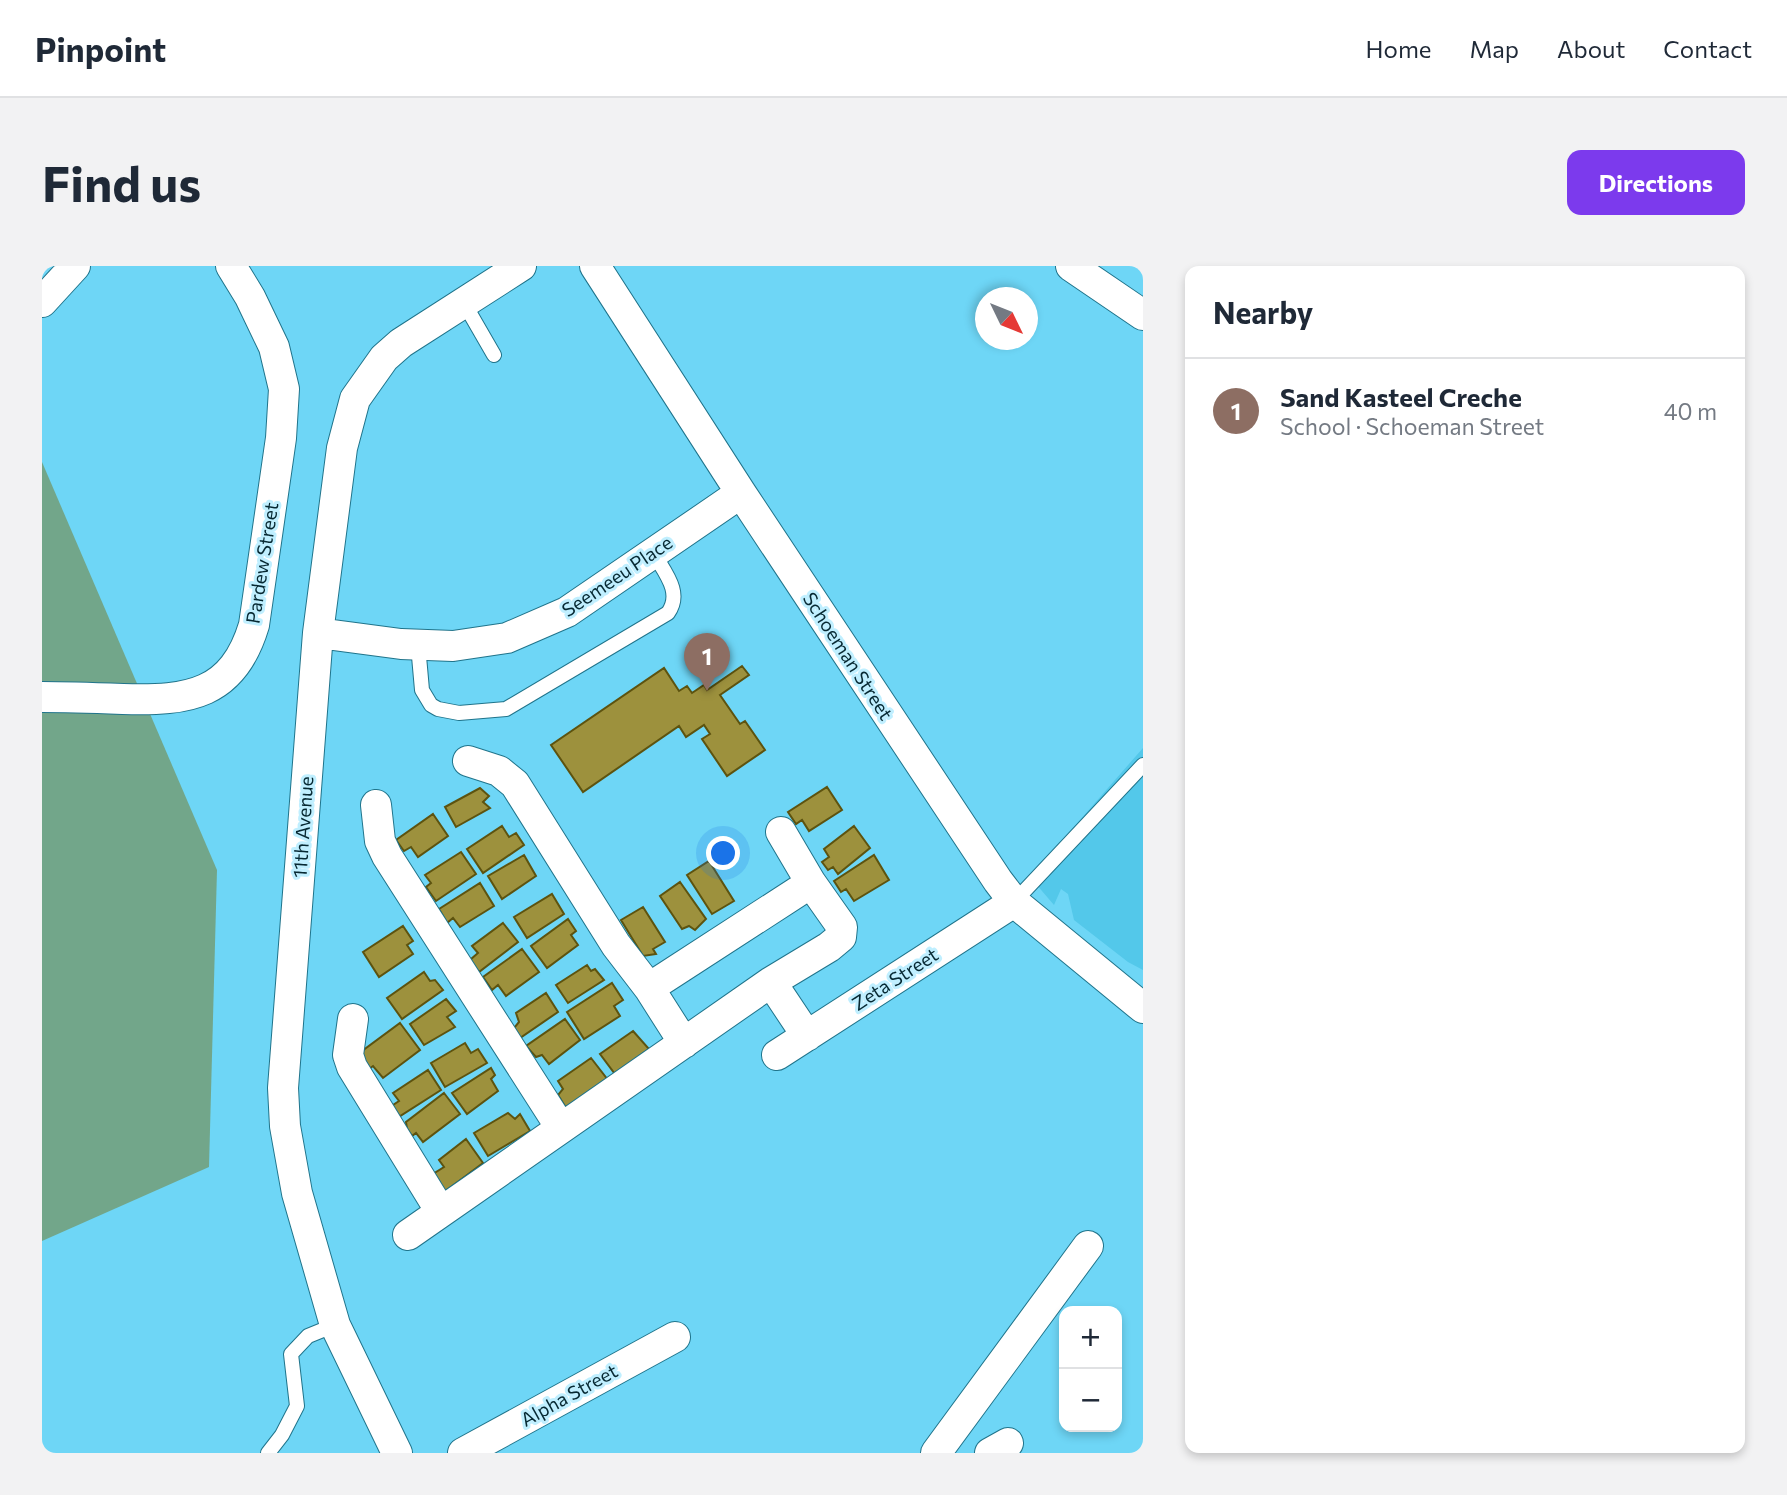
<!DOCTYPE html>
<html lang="en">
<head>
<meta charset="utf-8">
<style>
  body { margin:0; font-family:Commissioner,sans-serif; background:#f2f2f3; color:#1f2937 }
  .controls { position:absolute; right:21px; bottom:21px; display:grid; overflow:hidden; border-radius:14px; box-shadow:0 4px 10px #0003 }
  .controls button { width:63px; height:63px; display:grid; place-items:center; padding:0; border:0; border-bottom:2px solid #e0e1e3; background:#fff; color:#1f2937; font:35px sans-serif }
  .compass { position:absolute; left:933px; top:21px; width:63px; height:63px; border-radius:50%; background:#fff; box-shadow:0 4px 10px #0003; rotate:133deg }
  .you { position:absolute; left:682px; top:588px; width:24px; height:24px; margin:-18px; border:5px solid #fff; border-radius:50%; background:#1a73e8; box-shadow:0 0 0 10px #1a73e833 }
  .badge { display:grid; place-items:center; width:46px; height:46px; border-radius:50%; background:#7c3aed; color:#fff; font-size:23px; font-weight:700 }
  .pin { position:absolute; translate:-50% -58px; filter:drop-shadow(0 2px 4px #0008) }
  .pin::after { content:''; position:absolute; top:37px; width:24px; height:21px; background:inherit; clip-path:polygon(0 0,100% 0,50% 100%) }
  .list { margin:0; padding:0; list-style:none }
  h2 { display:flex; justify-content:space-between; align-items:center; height:91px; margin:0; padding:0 28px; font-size:30px }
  h2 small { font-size:23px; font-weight:400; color:#747a83 }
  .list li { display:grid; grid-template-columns:46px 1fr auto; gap:21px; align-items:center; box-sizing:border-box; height:105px; padding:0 28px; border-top:2px solid #e0e1e3 }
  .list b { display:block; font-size:26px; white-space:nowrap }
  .list p { margin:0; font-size:23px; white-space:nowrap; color:#747a83 }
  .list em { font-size:23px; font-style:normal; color:#747a83 }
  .map { position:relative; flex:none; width:1101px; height:1187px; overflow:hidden; border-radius:14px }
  header { display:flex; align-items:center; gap:42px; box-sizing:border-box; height:98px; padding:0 35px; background:#fff; border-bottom:2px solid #e0e1e3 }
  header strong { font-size:33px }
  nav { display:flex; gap:38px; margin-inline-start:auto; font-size:24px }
  .intro { display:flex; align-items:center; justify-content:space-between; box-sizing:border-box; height:168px; padding:0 42px }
  h1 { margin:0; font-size:49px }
  .button { padding:18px 32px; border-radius:14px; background:#7c3aed; color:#fff; font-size:24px; font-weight:700 }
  main { display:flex; gap:42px; padding:0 42px }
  aside { flex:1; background:#fff; border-radius:14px; box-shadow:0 4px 10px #0003 }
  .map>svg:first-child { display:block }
  .built { fill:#53c8ea }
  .green { fill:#72a68a }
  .building { fill:#9d913d; stroke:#5d530f; stroke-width:2 }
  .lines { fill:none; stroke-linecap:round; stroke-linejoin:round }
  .lane-casing { stroke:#20748b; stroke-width:16 }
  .street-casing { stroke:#20748b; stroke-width:32 }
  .lane { stroke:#fff; stroke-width:14 }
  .street { stroke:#fff; stroke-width:30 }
  .labels { text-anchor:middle; stroke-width:6; stroke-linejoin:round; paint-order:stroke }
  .street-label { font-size:19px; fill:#072933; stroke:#c0efff }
</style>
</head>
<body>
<header>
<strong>Pinpoint</strong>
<nav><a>Home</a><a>Map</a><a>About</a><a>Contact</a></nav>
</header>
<div class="intro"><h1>Find us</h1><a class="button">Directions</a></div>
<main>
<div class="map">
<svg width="1101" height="1187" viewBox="0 0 1101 1187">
  <rect width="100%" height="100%" fill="#6ed6f6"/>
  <path class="built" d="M1101 482V704L1086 696 1032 654 1026 628 1019 623 1012 639 988 611Z"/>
  <path class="green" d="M0 196 175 604 167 901 0 975Z"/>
  <path class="building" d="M700 400 707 409 678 429 698 458 703 455 723 484 685 510 660 473 668 468 662 459 644 471 637 460 541 526 509 479 622 402 637 425 645 420 650 427 662 419 665 424Z
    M785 521 800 544 767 565 760 554 754 558 746 546Z
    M438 522 447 530 441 536 448 542 414 561 403 541Z
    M391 548 406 570 376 591 369 581 362 585 354 574Z
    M460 560 467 571 474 567 482 579 441 607 425 583Z
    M812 560 828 582 796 608 791 601 786 604 780 596 787 591 782 583Z
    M419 586 434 608 394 635 384 621 389 617 383 609Z
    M482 589 494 610 460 633 446 610Z
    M832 589 847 614 812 635 804 623 799 626 792 615Z
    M667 595 692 635 670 648 645 609Z
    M638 616 664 653 653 664 647 660 640 663 618 630Z
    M438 617 452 640 418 661 411 652 405 657 397 643Z
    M510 628 522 648 485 672 472 651Z
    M601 641 623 676 611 683 614 688 601 690 579 654Z
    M526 653 534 665 529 669 536 679 505 702 489 680Z
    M461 657 476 676 437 706 428 694 436 687 430 680Z
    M361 660 371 675 365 679 371 688 337 711 321 686Z
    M480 683 497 706 464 730 456 719 450 724 441 711Z
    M545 699 549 705 553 703 562 714 526 737 514 719Z
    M382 706 388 715 393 714 401 724 360 753 345 732Z
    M570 717 581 734 572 740 578 750 542 773 525 746Z
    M504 727 516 746 478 772 472 762 477 756 474 747Z
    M404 733 414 745 405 751 413 761 382 779 368 758Z
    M523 753 538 774 507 798 500 789 494 791 484 780Z
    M358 757 378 784 341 812 331 800 327 803 316 788Z
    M591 765 607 783 573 808 558 788Z
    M423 777 429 787 436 783 445 797 403 821 389 797Z
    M549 792 566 814 524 842 516 829 521 823 516 815Z
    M449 802 453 809 449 813 456 825 425 848 410 827Z
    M386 804 399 824 355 852 348 841 357 835 351 827Z
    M402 827 418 848 381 876 374 867 370 870 365 863 364 856Z
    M466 847 473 853 478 848 488 865 446 890 432 867Z
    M424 873 441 897 397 930 391 908 402 901 397 894Z"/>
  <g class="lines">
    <defs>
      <path id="lane" d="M422 37 452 89
        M376 379 380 424 389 439 396 443 417 447 464 443 626 347C641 326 622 306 611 286
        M972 636 1101 499
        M226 1187 240 1169 255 1140 249 1088 266 1070 293 1059"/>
      <path id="street" d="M553 0 699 227 956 615 972 636 1101 742
        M1029 0 1101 49
        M0 36 33 0
        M276 367 359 378 411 380 465 372 525 346 699 227
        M0 431C27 431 54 432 81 433 147 435 191 429 212 359L239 172 242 123 232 81 208 31 189 0
        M426 495 457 505 473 518 574 679 607 722 642 777
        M334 539 338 575 345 590 519 862
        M739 566 769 617
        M729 716 765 770
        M311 753 306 789 310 801 399 946
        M735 789 972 636
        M366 969 729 716 787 681 799 671 800 661 769 617 607 722
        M355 1187 293 1059 255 927 243 860 241 822 276 367 300 182 313 133 342 92 359 77 479 0
        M421 1187 633 1071
        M894 1187 1046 980
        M948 1187 966 1177"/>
    </defs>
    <use href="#lane" class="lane-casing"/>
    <use href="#street" class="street-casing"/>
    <use href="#lane" class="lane"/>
    <use href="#street" class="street"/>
  </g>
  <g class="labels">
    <g class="street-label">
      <text transform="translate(220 297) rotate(-81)" y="7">Pardew Street</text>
      <text transform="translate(575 310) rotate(-34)" y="7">Seemeeu Place</text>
      <text transform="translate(806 390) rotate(57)" y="7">Schoeman Street</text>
      <text transform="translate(261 561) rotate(-86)" y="7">11th Avenue</text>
      <text transform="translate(853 713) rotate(-33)" y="7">Zeta Street</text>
      <text transform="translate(527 1129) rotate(-29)" y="7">Alpha Street</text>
    </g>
  </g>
</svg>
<div class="controls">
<button>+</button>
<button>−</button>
</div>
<svg class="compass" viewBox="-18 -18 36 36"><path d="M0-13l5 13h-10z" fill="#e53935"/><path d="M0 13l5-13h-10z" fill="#747a83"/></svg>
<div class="you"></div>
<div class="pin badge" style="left:665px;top:425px;background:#8d6e63">1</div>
</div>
<aside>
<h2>Nearby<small></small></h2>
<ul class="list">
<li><span class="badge" style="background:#8d6e63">1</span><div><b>Sand Kasteel Creche</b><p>School · Schoeman Street</p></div><em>40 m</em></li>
</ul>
</aside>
</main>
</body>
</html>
